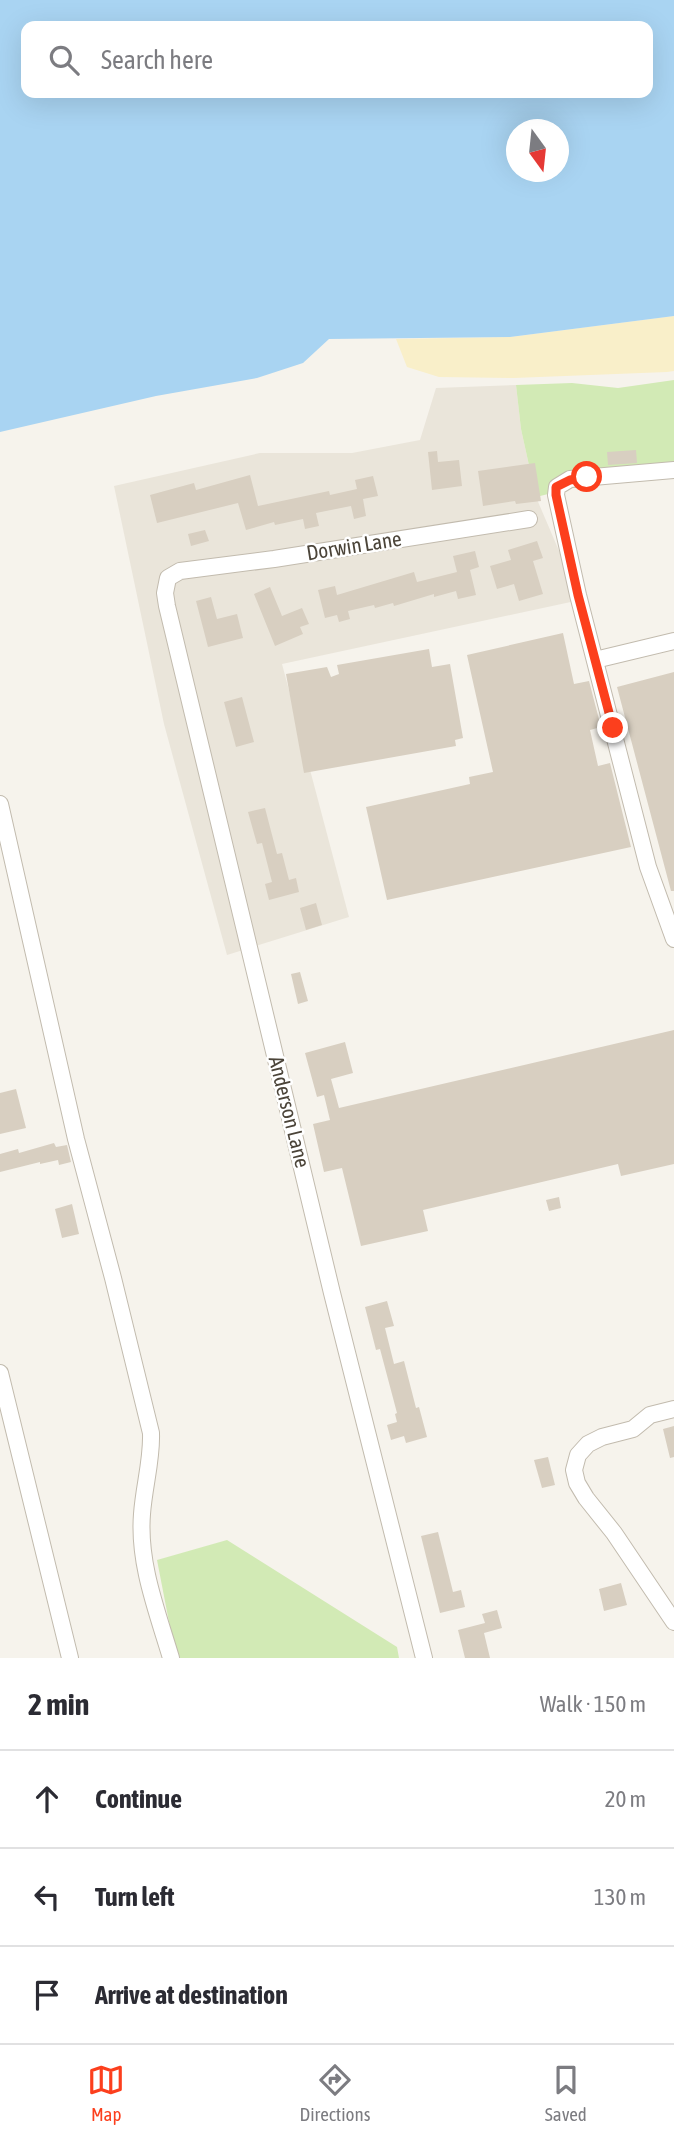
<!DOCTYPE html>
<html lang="en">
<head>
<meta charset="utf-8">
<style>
  body { margin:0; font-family:"Asap Condensed",sans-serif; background:#f7f7f7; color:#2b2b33 }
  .compass { position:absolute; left:506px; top:119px; width:63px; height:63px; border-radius:50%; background:#fff; box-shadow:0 7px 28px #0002; rotate:165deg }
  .stop { position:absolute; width:21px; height:21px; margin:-16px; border:5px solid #fc3f1d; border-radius:50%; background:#fff }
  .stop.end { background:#fc3f1d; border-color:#fff; box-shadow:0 2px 7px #0008 }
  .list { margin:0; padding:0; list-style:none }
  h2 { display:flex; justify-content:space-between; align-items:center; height:91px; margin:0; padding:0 28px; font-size:30px }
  h2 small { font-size:23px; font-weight:400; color:#7c7c81 }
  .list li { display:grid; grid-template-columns:46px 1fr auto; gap:21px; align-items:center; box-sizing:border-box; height:98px; padding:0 28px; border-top:2px solid #e1e1e2 }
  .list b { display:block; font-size:26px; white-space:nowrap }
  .list em { font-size:23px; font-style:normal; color:#7c7c81 }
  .icon { flex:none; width:38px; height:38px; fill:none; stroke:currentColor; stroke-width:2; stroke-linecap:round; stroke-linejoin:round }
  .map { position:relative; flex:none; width:674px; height:1658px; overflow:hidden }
  .search { position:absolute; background:#fff; box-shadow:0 7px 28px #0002; left:21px; right:21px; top:21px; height:77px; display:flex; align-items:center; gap:18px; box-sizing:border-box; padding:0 24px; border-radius:14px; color:#7c7c81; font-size:26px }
  .sheet { height:385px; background:#fff }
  nav { display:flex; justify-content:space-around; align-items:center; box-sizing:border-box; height:98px; border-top:2px solid #e1e1e2; background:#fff; font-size:19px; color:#7c7c81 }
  nav a { display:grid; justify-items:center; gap:4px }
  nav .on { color:#fc3f1d }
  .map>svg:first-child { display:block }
  .residential { fill:#eae5da }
  .green { fill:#d2eab5 }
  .sand { fill:#f9efc9 }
  .water { fill:#a9d4f2; fill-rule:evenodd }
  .building { fill:#d8cfc1 }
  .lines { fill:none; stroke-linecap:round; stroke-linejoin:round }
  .minor-casing { stroke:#c2bbae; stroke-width:18 }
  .minor { stroke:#fff; stroke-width:16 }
  .route { stroke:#fc3f1d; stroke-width:9 }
  .labels { text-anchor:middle; stroke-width:5; stroke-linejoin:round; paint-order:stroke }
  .street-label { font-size:21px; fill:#4b4439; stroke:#fff }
</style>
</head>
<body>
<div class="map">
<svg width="674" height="1658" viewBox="0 0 674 1658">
  <rect width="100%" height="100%" fill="#f6f3ec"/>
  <path class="residential" d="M516 385 521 429 536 497 580 600 282 664 349 917 227 955 164 724 114 486 260 453H352L420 440 436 388Z"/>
  <path class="green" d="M674 380V463L536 497 521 429 516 385 572 383 618 388Z
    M227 1540 397 1647 399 1658H176L157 1560Z"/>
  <path class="sand" d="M674 316V371L667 372 514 378 439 377 407 367 396 339 510 337Z"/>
  <path class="water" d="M0 0H674V316L510 337 329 339 303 363 257 378 156 396 0 432ZM26 26H648V93H26ZM516 130H558V172H516Z"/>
  <path class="building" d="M636 450 637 463 608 465 607 452Z
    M437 451 438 462 459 460 462 486 432 490 428 452Z
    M535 463 541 501 516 504 515 501 483 506 478 471Z
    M250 475 258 506 329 491 330 495 357 489 355 480 373 476 378 496 363 499 366 516 354 519 351 506 316 513 319 526 305 529 303 519 275 525 274 522 246 530 238 503 157 523 150 495 194 483 196 490Z
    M205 530 209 541 191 546 188 534Z
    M537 541 543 558 533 561 543 594 519 601 514 584 497 589 490 566 511 560 508 550Z
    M475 551 479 567 470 570 476 595 458 599 456 591 434 597V594L394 606 393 603 375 608 374 605 348 611 350 619 339 622 337 615 325 618 318 590 335 586 337 595 414 572 417 582 457 572 453 556Z
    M270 587 282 616 302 608 309 624 300 627 303 634 275 646 254 594Z
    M211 597 217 619 237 614 243 638 208 647 196 601Z
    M563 633 574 684 589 681 601 727 590 730 598 766 610 763 631 847 387 900 366 807 470 784 469 777 493 772 467 655Z
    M429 649 432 667 450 664 463 738 455 740 456 746 304 773 286 674 327 667 331 677 339 674 337 665Z
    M674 672V891H671L617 687Z
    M242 697 254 742 236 747 224 702Z
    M265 808 277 854 282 853 289 880 296 878 299 892 269 900 265 884 272 882 262 843 257 844 248 812Z
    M316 903 322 925 306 930 300 908Z
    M300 972 308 1001 298 1004 291 974Z
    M674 1030V1164L621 1176 618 1164 423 1210 428 1231 361 1246 342 1168 324 1172 313 1124 330 1120 324 1095 317 1097 305 1053 345 1042 353 1073 331 1079 339 1108Z
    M16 1089 26 1128 0 1134V1093Z
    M54 1143 56 1147 67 1145 71 1162 59 1165 58 1160 40 1164V1162L0 1172V1154L18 1149 19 1153Z
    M559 1197 561 1208 549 1211 546 1200Z
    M72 1204 79 1234 62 1238 55 1209Z
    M387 1301 394 1326 385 1328 394 1364 404 1361 416 1408 419 1407 427 1437 406 1443 404 1436 391 1440 387 1425 397 1422 395 1414 397 1413 380 1349 376 1350 365 1307Z
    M674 1426V1457L670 1458 663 1429Z
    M548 1457 555 1485 542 1488 534 1460Z
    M438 1532 453 1592 461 1590 465 1607 440 1613 421 1536Z
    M621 1583 627 1605 604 1611 599 1589Z
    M497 1610 502 1628 484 1633 490 1658H465L458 1630 485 1623 482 1614Z"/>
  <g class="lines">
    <defs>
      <path id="minor" d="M674 470 570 479 557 487 556 495 578 595 648 867 674 939
        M595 660 674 641
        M0 804 76 1139 113 1278 151 1433C152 1460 144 1486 142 1514 138 1563 157 1611 171 1658
        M0 1373 70 1658
        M674 1409 650 1415 633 1429 602 1437 588 1444 578 1455 574 1470 577 1483 586 1498 614 1533 674 1622
        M424 1658 332 1293 167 606 165 593 168 578 180 571 274 559 529 519"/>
    </defs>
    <use href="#minor" class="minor-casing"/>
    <use href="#minor" class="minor"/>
  </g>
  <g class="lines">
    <path class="route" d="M587 477 570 480 556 487V495L578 595 613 728"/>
  </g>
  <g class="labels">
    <g class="street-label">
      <text transform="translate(354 546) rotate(-9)" y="7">Dorwin Lane</text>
      <text transform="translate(289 1112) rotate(76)" y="7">Anderson Lane</text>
    </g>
  </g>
</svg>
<svg class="compass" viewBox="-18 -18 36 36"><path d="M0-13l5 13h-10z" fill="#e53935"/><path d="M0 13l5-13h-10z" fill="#7c7c81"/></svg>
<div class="stop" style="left:587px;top:477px"></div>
<div class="stop end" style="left:613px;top:728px"></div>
<div class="search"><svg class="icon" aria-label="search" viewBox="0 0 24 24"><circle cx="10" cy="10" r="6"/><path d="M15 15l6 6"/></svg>Search here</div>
</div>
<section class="sheet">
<h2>2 min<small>Walk · 150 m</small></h2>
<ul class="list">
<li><svg class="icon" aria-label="ahead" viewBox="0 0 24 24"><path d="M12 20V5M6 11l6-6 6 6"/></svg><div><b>Continue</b></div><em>20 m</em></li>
<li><svg class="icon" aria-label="left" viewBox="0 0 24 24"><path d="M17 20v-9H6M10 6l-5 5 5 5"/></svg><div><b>Turn left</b></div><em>130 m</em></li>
<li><svg class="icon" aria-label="arrive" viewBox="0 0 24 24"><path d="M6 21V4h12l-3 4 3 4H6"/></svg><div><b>Arrive at destination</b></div></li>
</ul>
</section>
<nav>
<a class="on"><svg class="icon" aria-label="map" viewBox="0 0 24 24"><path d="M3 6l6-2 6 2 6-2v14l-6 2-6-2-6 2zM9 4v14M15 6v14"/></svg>Map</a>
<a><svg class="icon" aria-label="directions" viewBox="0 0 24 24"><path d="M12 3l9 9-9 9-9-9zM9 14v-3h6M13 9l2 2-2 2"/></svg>Directions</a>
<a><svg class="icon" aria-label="saved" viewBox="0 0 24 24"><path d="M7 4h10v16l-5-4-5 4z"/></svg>Saved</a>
</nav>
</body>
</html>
